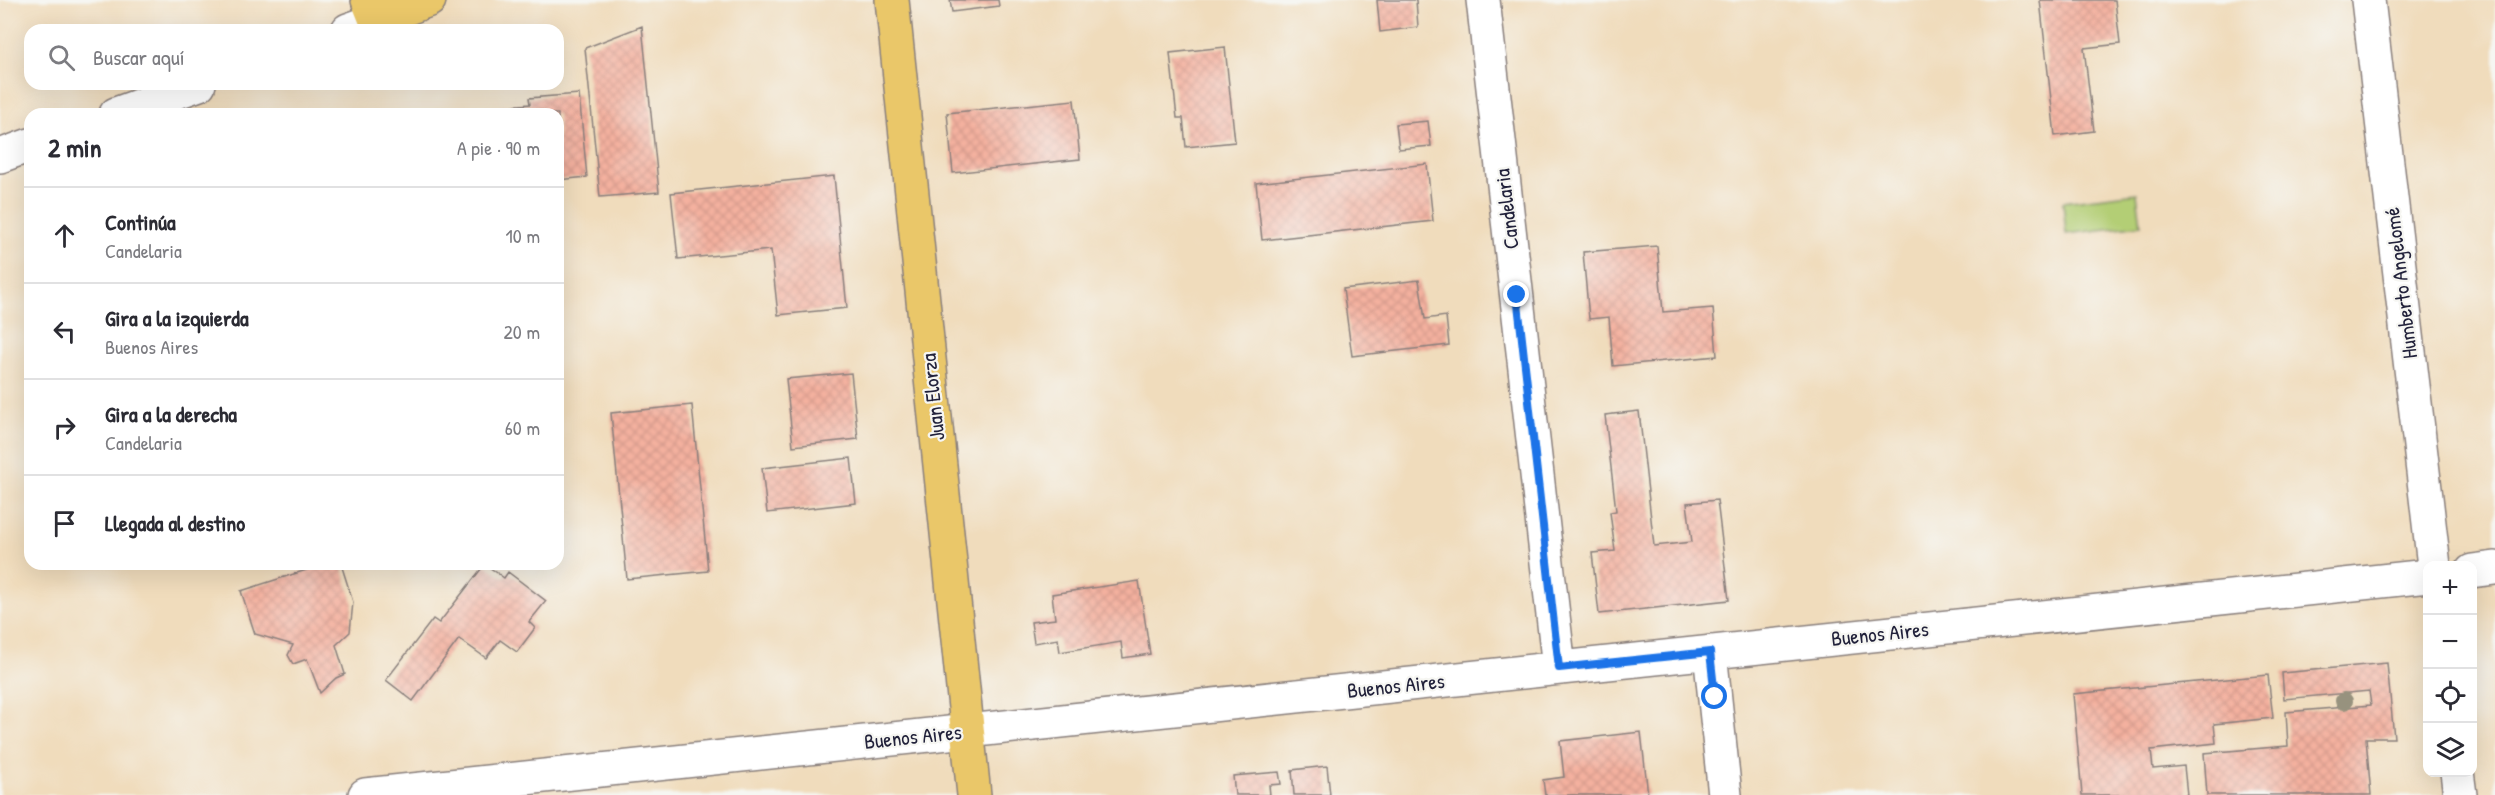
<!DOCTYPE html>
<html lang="es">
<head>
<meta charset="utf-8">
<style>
  body { margin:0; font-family:"Patrick Hand",sans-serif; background:#f7f7f7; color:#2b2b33 }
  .controls { position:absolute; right:18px; bottom:18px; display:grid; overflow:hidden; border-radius:12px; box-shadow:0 6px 24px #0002 }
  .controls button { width:54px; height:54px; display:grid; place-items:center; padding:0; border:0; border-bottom:2px solid #e1e1e2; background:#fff; color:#2b2b33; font:30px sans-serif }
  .stop { position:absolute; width:18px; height:18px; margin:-14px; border:4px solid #1a73e8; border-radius:50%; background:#fff }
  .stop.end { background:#1a73e8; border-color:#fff; box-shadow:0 2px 6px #0008 }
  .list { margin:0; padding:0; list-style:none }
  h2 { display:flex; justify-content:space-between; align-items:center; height:78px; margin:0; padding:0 24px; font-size:26px }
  h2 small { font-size:20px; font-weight:400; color:#7c7c81 }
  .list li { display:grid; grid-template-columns:39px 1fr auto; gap:18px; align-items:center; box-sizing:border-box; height:96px; padding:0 24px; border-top:2px solid #e1e1e2 }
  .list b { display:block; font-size:22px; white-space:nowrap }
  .list p { margin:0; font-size:20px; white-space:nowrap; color:#7c7c81 }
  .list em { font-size:20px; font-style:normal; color:#7c7c81 }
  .icon { flex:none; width:33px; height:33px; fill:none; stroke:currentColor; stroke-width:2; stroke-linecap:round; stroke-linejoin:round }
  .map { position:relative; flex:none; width:2495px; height:795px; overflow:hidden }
  .search { position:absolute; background:#fff; box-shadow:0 6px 24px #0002; left:24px; top:24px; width:540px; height:66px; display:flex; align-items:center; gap:15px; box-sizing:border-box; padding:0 21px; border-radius:18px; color:#7c7c81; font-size:22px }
  .panel { position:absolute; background:#fff; box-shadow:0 6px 24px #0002; left:24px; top:108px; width:540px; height:462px; border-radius:18px }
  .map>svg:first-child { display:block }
  .pitch { fill:#b3ce74; stroke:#6a7858; stroke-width:1.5 }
  .building { fill:url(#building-cross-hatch) }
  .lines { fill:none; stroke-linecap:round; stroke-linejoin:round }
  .minor-casing { stroke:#897f7c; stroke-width:36 }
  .major-casing { stroke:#897f7c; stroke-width:36 }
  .minor { stroke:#fff; stroke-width:33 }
  .major { stroke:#eac769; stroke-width:33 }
  .tree { fill:#97927e }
  .route { stroke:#1a73e8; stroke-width:8 }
  .labels { text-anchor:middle; stroke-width:4.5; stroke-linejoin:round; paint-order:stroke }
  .street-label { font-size:21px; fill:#22223b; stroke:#f6f6f2 }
</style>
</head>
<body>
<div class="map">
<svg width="2495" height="795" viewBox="0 0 2495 795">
  <defs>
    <pattern id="building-cross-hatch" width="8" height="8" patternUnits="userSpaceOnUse" patternTransform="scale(1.5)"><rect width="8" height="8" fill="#f4b19f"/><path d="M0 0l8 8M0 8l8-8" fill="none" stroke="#d1988a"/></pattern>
  </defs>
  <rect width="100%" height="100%" fill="#f6f6f2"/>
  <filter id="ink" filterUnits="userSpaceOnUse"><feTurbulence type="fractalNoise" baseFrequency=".0167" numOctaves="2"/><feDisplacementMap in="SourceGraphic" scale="12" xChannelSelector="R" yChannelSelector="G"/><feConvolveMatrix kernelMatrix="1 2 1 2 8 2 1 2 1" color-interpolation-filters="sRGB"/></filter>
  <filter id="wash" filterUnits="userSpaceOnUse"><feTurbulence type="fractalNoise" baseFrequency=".008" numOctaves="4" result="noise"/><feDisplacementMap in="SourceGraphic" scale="24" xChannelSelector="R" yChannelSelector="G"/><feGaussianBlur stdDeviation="1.35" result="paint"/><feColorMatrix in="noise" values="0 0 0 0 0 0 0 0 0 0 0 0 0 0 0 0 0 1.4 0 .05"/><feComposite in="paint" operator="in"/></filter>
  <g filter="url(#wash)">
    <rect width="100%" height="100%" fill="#f0dcbc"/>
    <path class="pitch" d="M2137 193 2141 225 2066 234 2063 202Z"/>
    <g id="blocks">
      <path class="building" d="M950 0H998L999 6 952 12Z
        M1377 0H1416L1418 27 1380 32Z
        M2040 0H2115L2120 44 2084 48 2094 131 2055 136Z
        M642 26 659 192 600 197 585 48Z
        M1225 47 1235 142 1186 147 1183 118H1177L1170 53Z
        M579 94 587 177 558 180V114H499L498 107 530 104 529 98Z
        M1074 100 1080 159 953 173 947 113Z
        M1428 121 1431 146 1399 149 1396 124Z
        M1427 164 1433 221 1262 240 1256 183Z
        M834 176 847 308 778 315 771 250 678 259 671 193Z
        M1657 246 1663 312 1713 308 1717 356 1613 366 1609 317 1589 319 1583 252Z
        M1419 280 1425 319 1446 316 1449 345 1352 356 1343 289Z
        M851 373 858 439 793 446 786 379Z
        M692 405 708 571 627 579 611 413Z
        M1639 411 1654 546 1692 542 1687 503 1717 500 1729 600 1599 614 1592 553 1615 551 1610 512 1616 511 1605 415Z
        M851 458 856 503 767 513 762 468Z
        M325 564H341L353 602 350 632 336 645 345 674 336 678 320 693 307 659 293 664 288 655 293 645 255 634 241 591Z
        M485 564 504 578 508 572 546 601 529 622 535 628 517 652 500 640 486 658 459 639 413 701 386 680 433 619 439 623Z
        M1139 581 1150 654 1123 658 1121 642 1060 652 1058 639 1034 643 1031 622 1055 619 1052 594Z
        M2387 663 2394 738H2366L2371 795H2207L2204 753 2288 746 2286 712 2371 705 2369 691 2284 699 2282 673Z
        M2268 675 2273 718 2214 724 2216 743 2151 750 2153 769 2184 766 2187 795H2082L2073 694Z
        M1641 732 1648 795H1545L1543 780 1564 777 1560 741Z
        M1327 766 1330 795H1294L1292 770Z
        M1279 772 1281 784 1269 785 1270 795H1235L1233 776Z"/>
    </g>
  </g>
  <g filter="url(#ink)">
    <use href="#blocks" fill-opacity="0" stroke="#897f7c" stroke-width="1.5"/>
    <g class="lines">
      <defs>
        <path id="minor" d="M1483 0 1559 668
          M2368 0 2434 566
          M348 30 376 20
          M116 114 199 84
          M0 156 30 145
          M2472 571 2495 568
          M1710 652 1725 795
          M2457 772 2460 795
          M365 795 2428 576"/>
        <path id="major" d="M368 0 376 20 429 0
          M892 0 974 795"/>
      </defs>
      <use href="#minor" class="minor-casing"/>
      <use href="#major" class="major-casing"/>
      <use href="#minor" class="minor"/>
      <use href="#major" class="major"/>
    </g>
    <circle class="tree" cx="2344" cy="701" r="9"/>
  </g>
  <g class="lines" filter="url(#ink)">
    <path class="route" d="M1517 295 1559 668 1710 652 1715 697"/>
  </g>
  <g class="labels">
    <g class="street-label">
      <text transform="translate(1507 209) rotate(-97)" y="7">Candelaria</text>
      <text transform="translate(2401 283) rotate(-97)" y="7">Humberto Angelomé</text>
      <text transform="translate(933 397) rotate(-96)" y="7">Juan Elorza</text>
      <text transform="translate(1880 634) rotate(-6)" y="7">Buenos Aires</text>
      <text transform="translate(1396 686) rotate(-6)" y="7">Buenos Aires</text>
      <text transform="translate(913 737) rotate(-6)" y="7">Buenos Aires</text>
    </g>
  </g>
</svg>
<div class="controls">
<button>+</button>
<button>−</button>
<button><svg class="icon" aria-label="locate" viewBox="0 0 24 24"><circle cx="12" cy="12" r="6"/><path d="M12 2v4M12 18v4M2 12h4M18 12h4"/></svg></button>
<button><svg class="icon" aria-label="layers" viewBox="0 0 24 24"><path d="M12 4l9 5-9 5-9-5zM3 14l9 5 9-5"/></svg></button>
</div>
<div class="stop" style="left:1715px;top:697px"></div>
<div class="stop end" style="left:1517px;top:295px"></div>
<div class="search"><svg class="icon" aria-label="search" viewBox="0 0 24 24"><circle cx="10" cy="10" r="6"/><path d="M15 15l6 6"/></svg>Buscar aquí</div>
<section class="panel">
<h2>2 min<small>A pie · 90 m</small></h2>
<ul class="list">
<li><svg class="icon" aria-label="ahead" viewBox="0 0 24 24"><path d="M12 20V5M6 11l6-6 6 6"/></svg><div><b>Continúa</b><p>Candelaria</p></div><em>10 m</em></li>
<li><svg class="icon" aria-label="left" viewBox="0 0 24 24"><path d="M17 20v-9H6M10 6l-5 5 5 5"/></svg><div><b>Gira a la izquierda</b><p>Buenos Aires</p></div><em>20 m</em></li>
<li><svg class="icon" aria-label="right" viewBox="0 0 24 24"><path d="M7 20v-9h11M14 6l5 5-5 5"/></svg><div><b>Gira a la derecha</b><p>Candelaria</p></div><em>60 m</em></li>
<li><svg class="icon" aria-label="arrive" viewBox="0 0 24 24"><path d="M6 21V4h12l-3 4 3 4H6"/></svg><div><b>Llegada al destino</b></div></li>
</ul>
</section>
</div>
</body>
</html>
